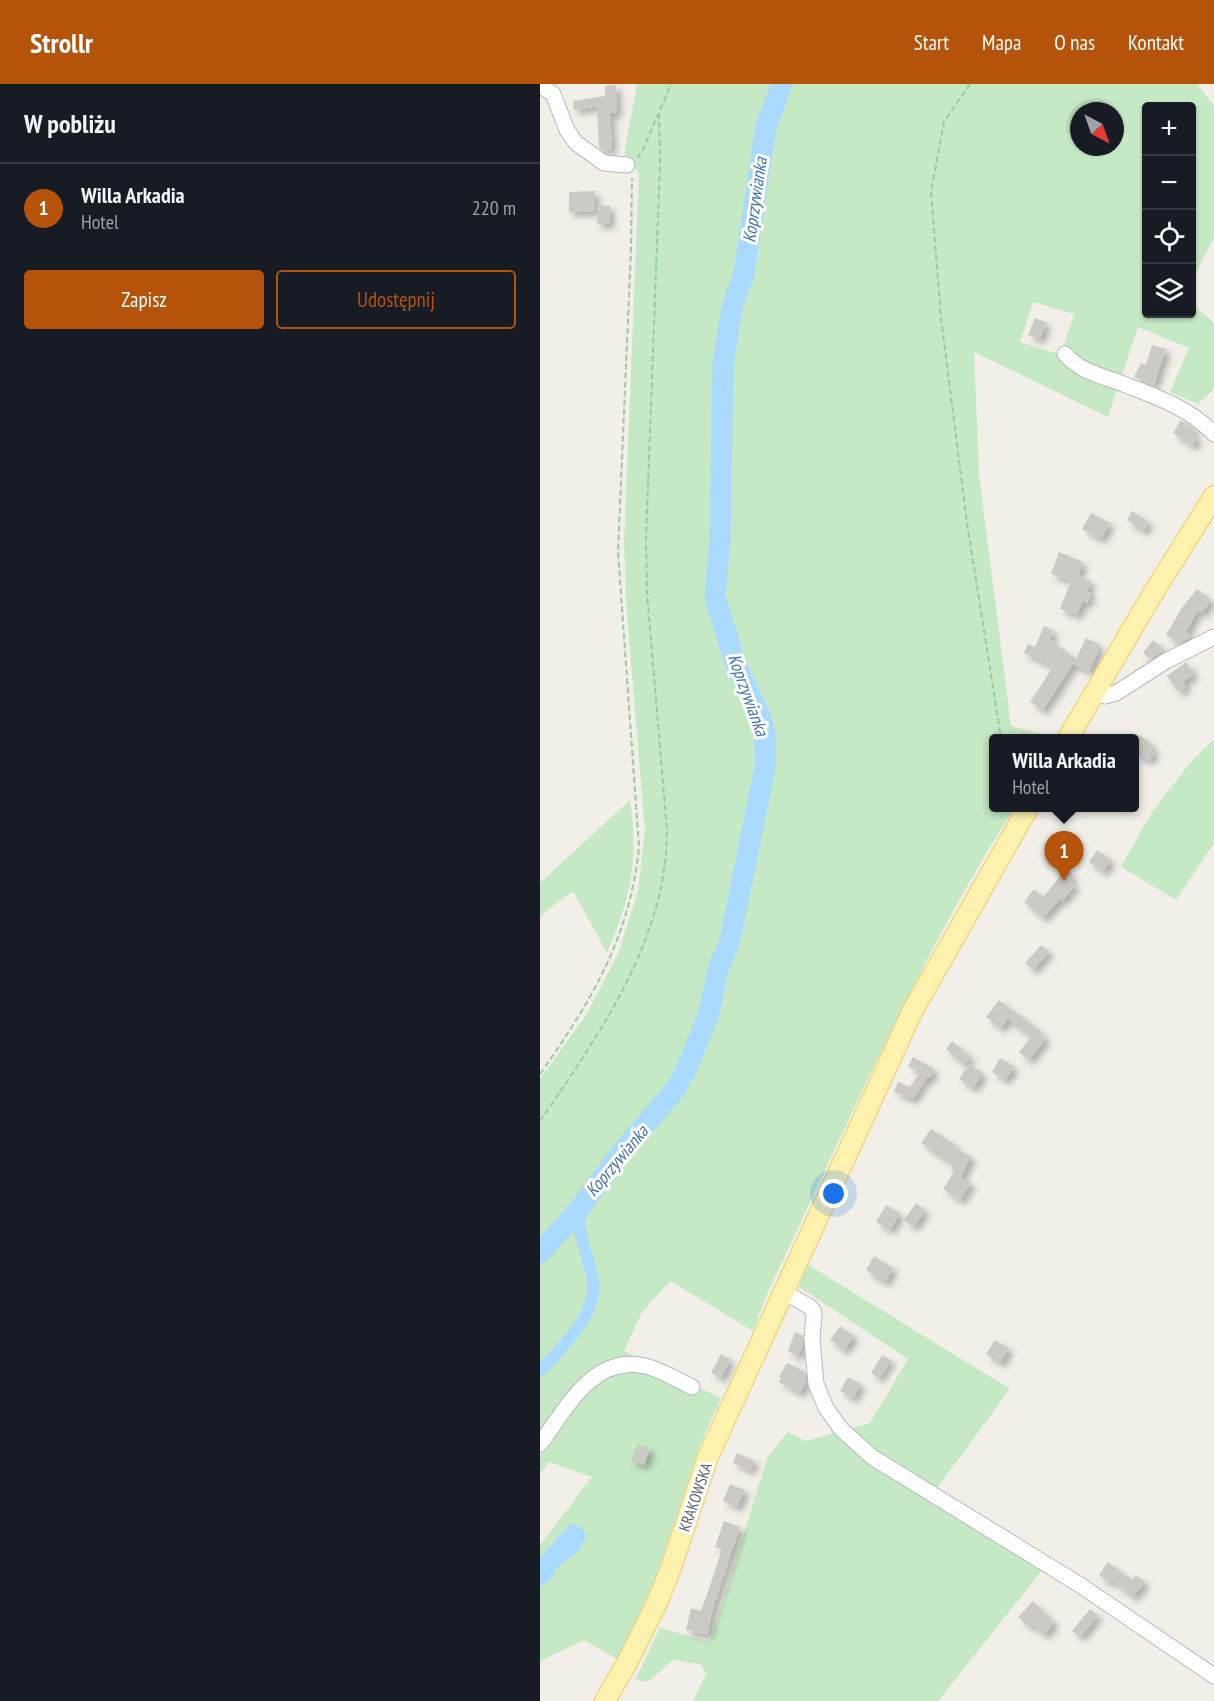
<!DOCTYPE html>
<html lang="pl">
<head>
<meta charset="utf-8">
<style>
  body { margin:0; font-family:"PT Sans Narrow",sans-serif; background:#20242c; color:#f1f3f6 }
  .controls { position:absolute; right:18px; top:18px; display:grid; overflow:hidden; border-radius:6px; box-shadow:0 2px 4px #0004 }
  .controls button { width:54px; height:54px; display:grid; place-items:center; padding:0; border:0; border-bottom:2px solid #363941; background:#171b24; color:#f1f3f6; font:30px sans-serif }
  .compass { position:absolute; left:530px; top:18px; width:54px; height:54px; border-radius:50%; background:#171b24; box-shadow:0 2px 4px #0004; rotate:139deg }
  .you { position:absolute; left:294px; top:1110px; width:21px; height:21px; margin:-15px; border:4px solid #fff; border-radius:50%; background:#1a73e8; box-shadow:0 0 0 9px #1a73e833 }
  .badge { display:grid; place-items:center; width:39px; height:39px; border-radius:50%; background:#b45309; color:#fff; font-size:20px; font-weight:700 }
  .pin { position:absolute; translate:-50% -50px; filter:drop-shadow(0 2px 3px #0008) }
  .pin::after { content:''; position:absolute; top:32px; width:21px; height:18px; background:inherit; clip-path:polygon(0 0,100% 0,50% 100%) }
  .popup { position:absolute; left:449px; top:650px; width:150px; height:78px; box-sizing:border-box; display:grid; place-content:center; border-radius:6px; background:#171b24; filter:drop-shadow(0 2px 4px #0005); font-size:20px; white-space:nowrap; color:#9ea1a6 }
  .popup b { font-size:22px; color:#f1f3f6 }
  .popup::after { content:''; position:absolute; left:50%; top:100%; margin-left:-12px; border:12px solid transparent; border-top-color:#171b24 }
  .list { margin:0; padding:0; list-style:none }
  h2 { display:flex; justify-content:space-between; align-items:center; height:78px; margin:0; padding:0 24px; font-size:26px }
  h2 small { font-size:20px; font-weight:400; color:#9ea1a6 }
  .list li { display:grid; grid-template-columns:39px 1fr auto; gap:18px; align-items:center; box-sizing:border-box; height:90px; padding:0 24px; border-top:2px solid #363941 }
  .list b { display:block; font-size:22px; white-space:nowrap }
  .list p { margin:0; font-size:20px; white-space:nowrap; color:#9ea1a6 }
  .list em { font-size:20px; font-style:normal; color:#9ea1a6 }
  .actions { display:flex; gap:12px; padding:18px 24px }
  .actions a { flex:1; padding:14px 0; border:2px solid #b45309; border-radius:6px; text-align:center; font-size:21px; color:#b45309 }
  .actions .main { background:#b45309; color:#fff }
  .icon { flex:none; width:33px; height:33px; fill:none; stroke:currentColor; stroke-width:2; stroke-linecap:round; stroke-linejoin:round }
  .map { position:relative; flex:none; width:674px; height:1617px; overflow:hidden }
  header { display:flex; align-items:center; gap:36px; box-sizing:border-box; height:84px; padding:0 30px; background:#b45309; color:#fff }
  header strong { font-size:28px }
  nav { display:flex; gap:33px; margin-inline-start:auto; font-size:21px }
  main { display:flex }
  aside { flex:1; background:#171b24 }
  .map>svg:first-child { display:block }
  .green { fill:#c5e8c5; fill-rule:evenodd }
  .water { fill:#aadaff }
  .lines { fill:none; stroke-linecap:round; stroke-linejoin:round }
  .canal { stroke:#aadaff; stroke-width:12 }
  .river { stroke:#aadaff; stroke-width:21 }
  .building { fill:#cccac5; filter:url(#shadow) }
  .minor-casing { stroke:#b5b8bc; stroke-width:17 }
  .major-casing { stroke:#f2c960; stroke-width:22 }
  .path { stroke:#9cc7a9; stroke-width:2; stroke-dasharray:6 3; stroke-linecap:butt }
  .minor { stroke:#fff; stroke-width:15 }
  .major { stroke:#fff2af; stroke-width:20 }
  .labels { text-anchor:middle; stroke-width:6; stroke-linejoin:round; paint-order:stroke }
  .street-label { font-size:16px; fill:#5f6368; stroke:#fff }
  .water-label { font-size:18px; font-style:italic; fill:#4174aa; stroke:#fff }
</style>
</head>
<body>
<header>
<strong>Strollr</strong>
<nav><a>Start</a><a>Mapa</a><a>O nas</a><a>Kontakt</a></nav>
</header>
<main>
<aside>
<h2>W pobliżu<small></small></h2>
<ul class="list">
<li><span class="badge">1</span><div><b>Willa Arkadia</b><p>Hotel</p></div><em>220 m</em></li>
</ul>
<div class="actions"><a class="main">Zapisz</a><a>Udostępnij</a></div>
</aside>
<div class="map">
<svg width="674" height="1617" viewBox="0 0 674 1617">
  <defs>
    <filter id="shadow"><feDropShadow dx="5" dy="5" stdDeviation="3" flood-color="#0004"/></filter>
  </defs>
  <rect width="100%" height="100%" fill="#f1efe8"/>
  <path class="green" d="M97 0H657L674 22V154L652 196V22H606V230H652V220L674 239V305L658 320 630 308 649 264 598 243 568 333 434 268 439 390 471 642 515 654H454V724H474C376 878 305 1047 226 1212L213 1247 130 1197 102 1228 84 1267 181 1314 161 1359 116 1492 99 1531 77 1575 44 1556 0 1577V1461L52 1393 9 1378 0 1390V1370L49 1304 0 1351V995L46 931 78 870 98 807 105 747 87 530 84 461 99 89 84 71ZM539 27H575V63H539ZM493 218 534 230 521 271 480 258Z
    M674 655V759L636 816 581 783 612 728 650 679Z
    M90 716C99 777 91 812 67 869L33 807 0 832V799Z
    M267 1180 470 1305 397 1404 340 1369 309 1345 330 1339 368 1275 259 1203Z
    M248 1348 266 1357 294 1349 323 1372 504 1484 398 1617H153L166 1590 160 1580 133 1576 108 1598 95 1596 120 1544 170 1558 228 1372Z"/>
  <path class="water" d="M31 1439 41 1443 47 1452 38 1468 16 1484 13 1494 0 1503V1474Z"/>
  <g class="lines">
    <path class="canal" d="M0 1286C22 1264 56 1232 53 1198 50 1172 37 1155 39 1125"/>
    <path class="river" d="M0 1169 39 1125 84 1065 135 1006 146 986 169 929 177 889 190 856 225 683V650L220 632 195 579 175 513 180 455 183 279 192 223 204 189 226 42 242 0"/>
  </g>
  <path class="building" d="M76 1 77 29H70L72 65 62 66 59 63 57 22 34 26 33 17 65 12V2Z
    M55 107V127L29 128V108Z
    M58 121 70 122 69 140H57Z
    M495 234 506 238 500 255 488 251Z
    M612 261 626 265 614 301 594 293 601 279 606 281Z
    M641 336 654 345 652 350 657 354 652 362 633 349Z
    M592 427 609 438 603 447 587 436Z
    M551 429 570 439 561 455 542 445Z
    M519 468 543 478 538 491 551 497 547 508 551 509 547 519 543 517 537 531 520 525 531 497 511 490Z
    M657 505 671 516 662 529 658 526 646 548 651 551 648 555 640 559 626 551 641 525Z
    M504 542 513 546 510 556 536 575 546 554 559 560 557 565 559 566 549 587 534 580 535 577 503 626 490 618 513 583 484 569 488 560 495 563Z
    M613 556 625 566 610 575 603 569Z
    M646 578 654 590 643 598 646 603 639 608 627 592Z
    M600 651 613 662 611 665 615 669 608 677 604 673 602 675 594 668V657Z
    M557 766 571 776 563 788 549 778Z
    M526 785 533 791 529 796 535 801 522 817 520 815 503 834 484 818 494 805 503 813Z
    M501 861 509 867 493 886 485 879Z
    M459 916 502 948 501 951 506 954 489 976 479 968 491 953 468 935 461 944 446 933Z
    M412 957 431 973 424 981 406 965Z
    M373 973 394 985 390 994H386L373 1015 354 1008 358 998 370 1003 379 989 368 982Z
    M460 974 474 983 465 996 452 988Z
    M429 980 443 989 433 1004 419 995Z
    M391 1045 416 1061 414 1064 431 1072 421 1093 431 1099 420 1116 403 1105 414 1088 411 1087 414 1081 381 1059Z
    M376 1119 385 1126 374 1143 364 1136Z
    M346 1121 360 1129 350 1146 336 1138Z
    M334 1172 353 1184 345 1198 326 1186Z
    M300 1242 314 1252 304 1266 290 1256Z
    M255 1248 263 1252V1262L258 1272 248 1267Z
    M455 1256 469 1264 460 1279 446 1270Z
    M181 1270 190 1275 181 1294 171 1289Z
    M342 1271 351 1276 339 1294 331 1289Z
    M247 1279 265 1288 264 1295 266 1298 260 1309 239 1298 241 1294 239 1293Z
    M308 1293 321 1300 313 1314 300 1307Z
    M98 1360 110 1365 104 1381 91 1377Z
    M197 1369 215 1377 210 1386 193 1379Z
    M190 1400 205 1406 197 1423 183 1417Z
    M184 1437 200 1443 175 1516 167 1551 146 1546 151 1524 161 1527 168 1508 182 1465 175 1463Z
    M568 1478 592 1496 596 1491 605 1498 593 1513 572 1496 570 1499 559 1491Z
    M493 1517 514 1538 504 1551 492 1540 490 1543 478 1533Z
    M550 1525 558 1531 540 1553 532 1547Z"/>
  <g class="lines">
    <defs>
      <path id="minor" d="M0 1 13 10 27 46 36 59 64 79 87 81
        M525 270C541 289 564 292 586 301 617 313 651 325 674 350
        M554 608 565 612 576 609 626 577 674 553
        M244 1208 270 1223 274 1228 272 1256 276 1300 286 1324 301 1345 332 1373 540 1501 674 1592
        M0 1360C26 1325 53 1270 105 1282 122 1286 137 1296 152 1303"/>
      <path id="major" d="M528 654 612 511 674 412
        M65 1617 90 1573 117 1519 131 1484 168 1373 373 926 488 724"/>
    </defs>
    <use href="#minor" class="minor-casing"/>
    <use href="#major" class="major-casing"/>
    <path class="path" d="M430 0 404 38 391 108 401 234 427 439 461 654
      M97 74C104 68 112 42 118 31
      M0 990C51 918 90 853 99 763L78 468 91 165 92 94
      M0 1037C53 960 114 873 125 778 127 768 126 757 127 746L107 509 106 456 120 79 119 29 131 0"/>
    <use href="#minor" class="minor"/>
    <use href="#major" class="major"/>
  </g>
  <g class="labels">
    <g class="street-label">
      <text transform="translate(155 1413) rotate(-71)" y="6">KRAKOWSKA</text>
    </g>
    <g class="water-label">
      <text transform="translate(215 116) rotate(-82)" y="6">Koprzywianka</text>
      <text transform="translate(208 611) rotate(70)" y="6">Koprzywianka</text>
      <text transform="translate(77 1077) rotate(-50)" y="6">Koprzywianka</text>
    </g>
  </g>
</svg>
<div class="controls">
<button>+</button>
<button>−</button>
<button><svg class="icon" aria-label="locate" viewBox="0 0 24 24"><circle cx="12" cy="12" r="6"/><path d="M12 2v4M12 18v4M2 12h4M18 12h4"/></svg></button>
<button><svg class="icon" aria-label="layers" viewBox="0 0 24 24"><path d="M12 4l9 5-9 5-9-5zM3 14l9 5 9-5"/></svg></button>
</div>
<svg class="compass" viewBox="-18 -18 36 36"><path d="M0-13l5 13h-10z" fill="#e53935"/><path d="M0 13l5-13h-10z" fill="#9ea1a6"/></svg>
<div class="you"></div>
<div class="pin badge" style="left:524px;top:797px">1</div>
<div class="popup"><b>Willa Arkadia</b>Hotel</div>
</div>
</main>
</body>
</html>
